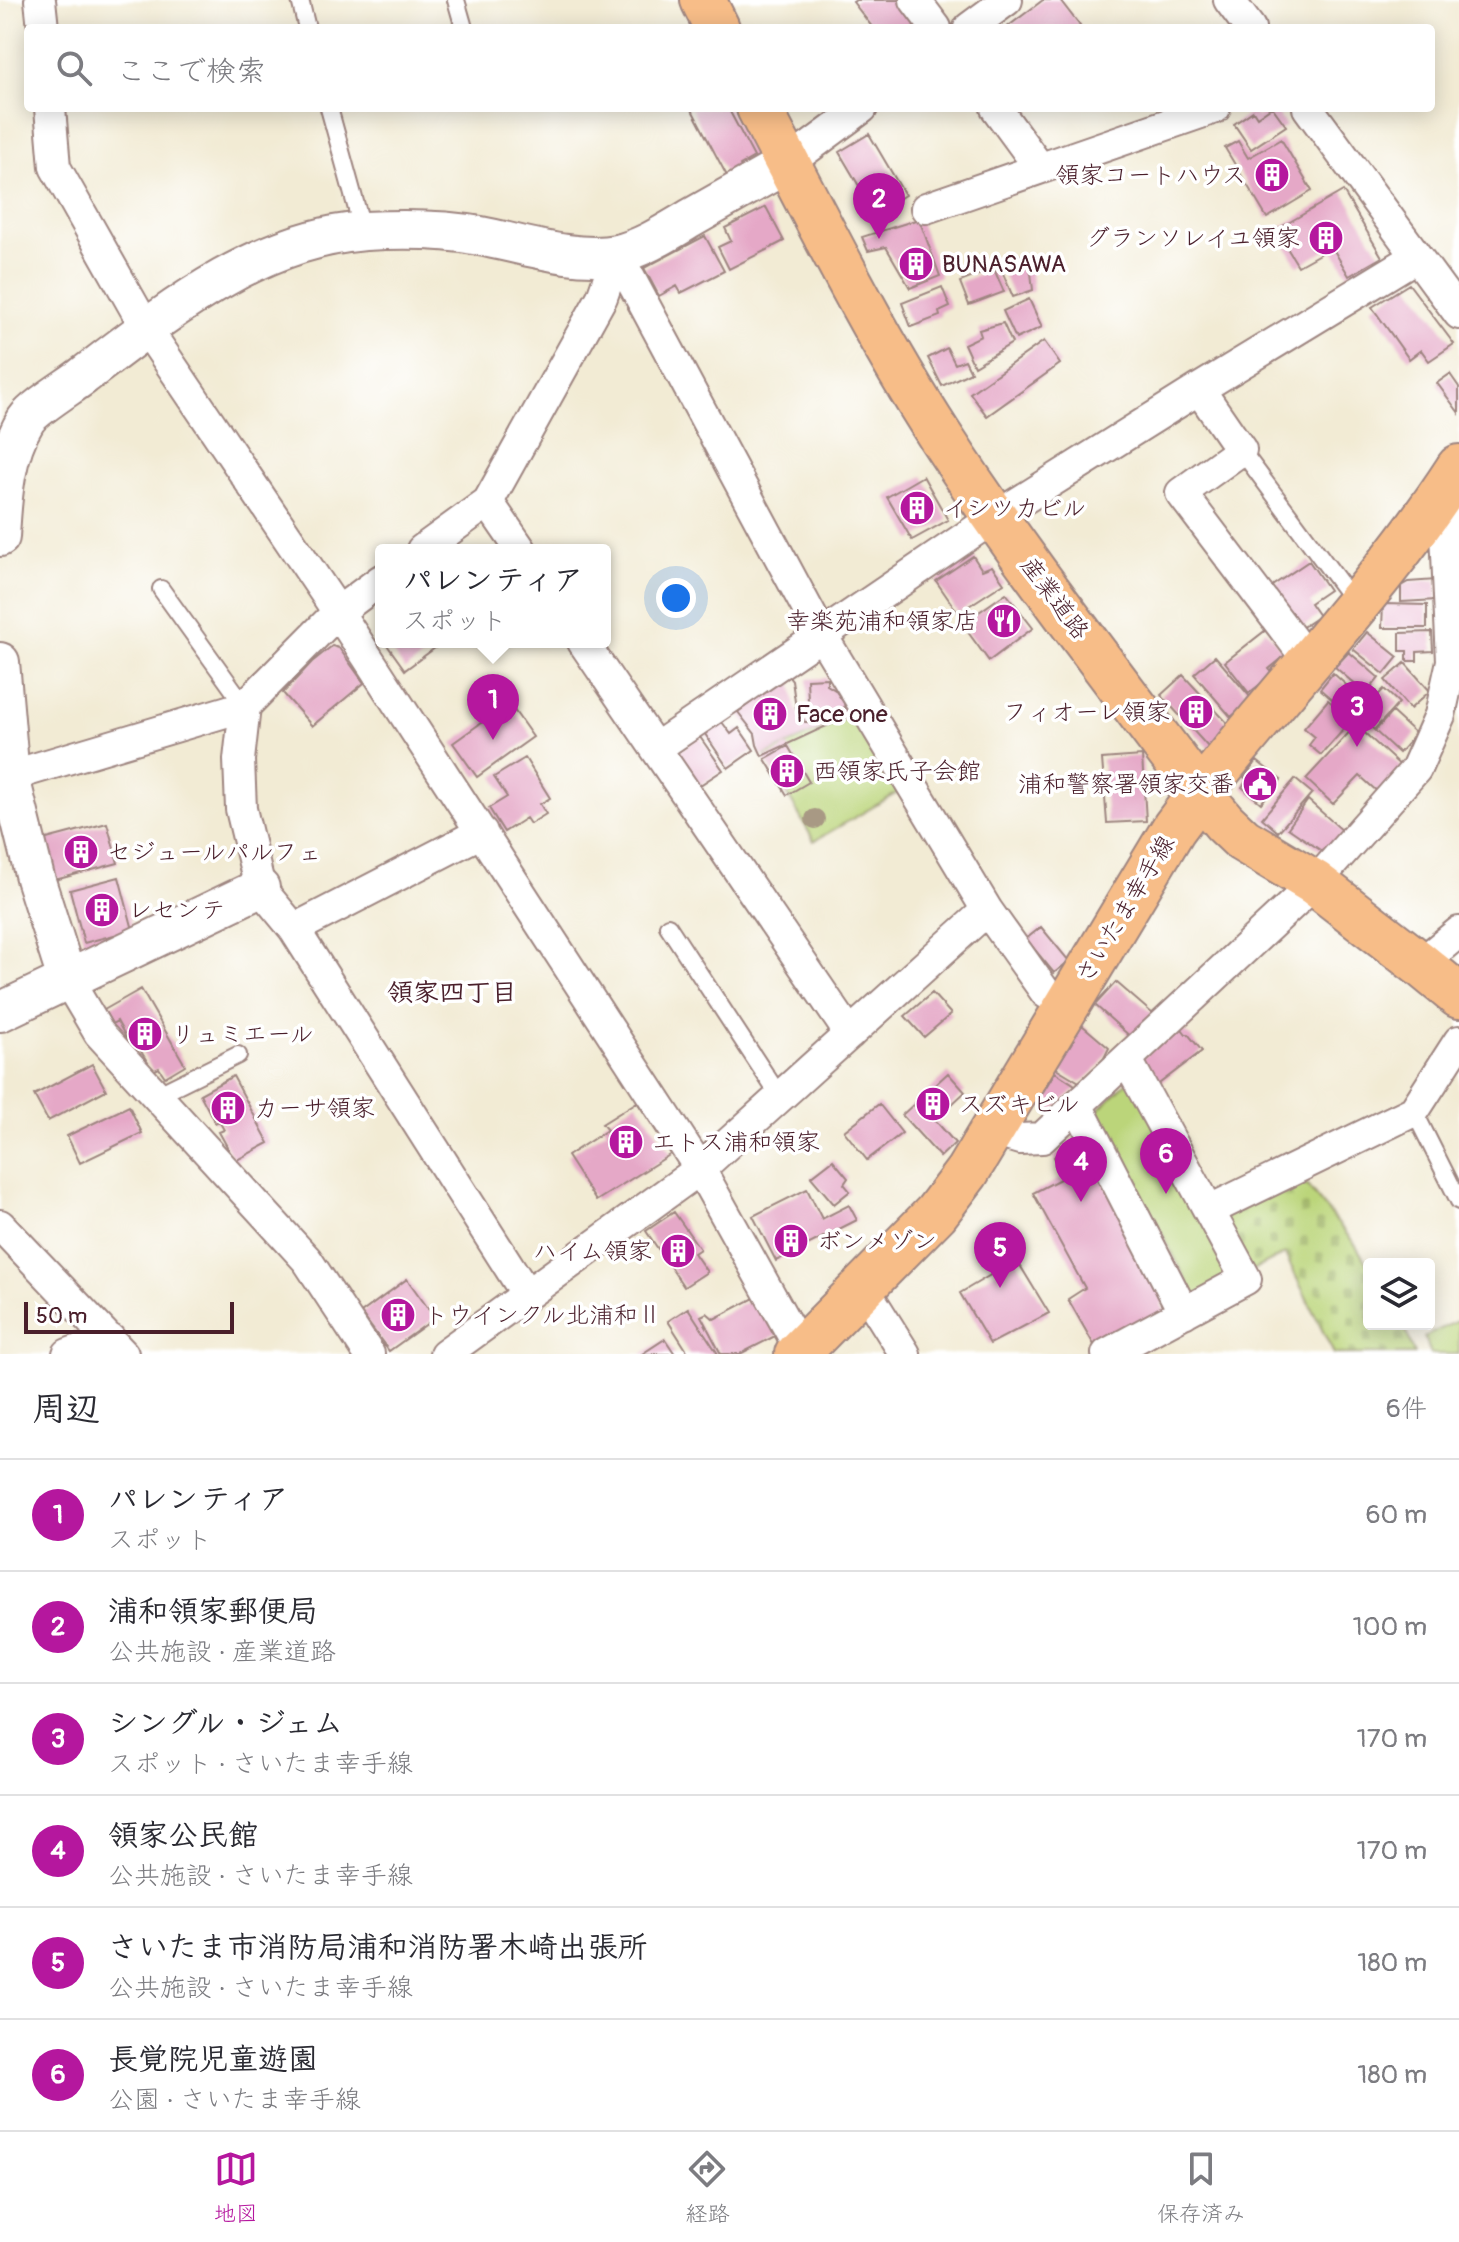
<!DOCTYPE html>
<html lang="ja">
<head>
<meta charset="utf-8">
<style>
  body { margin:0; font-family:Pangolin,"Klee One",sans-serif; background:#f2f2f3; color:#2b2b33 }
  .controls { position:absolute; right:24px; bottom:24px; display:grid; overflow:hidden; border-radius:8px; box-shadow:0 4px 20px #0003 }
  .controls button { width:72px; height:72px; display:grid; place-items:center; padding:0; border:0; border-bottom:2px solid #e1e1e2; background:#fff; color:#2b2b33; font:40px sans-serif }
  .scale { position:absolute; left:24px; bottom:20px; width:210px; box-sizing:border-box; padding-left:8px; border:4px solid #4a1f2b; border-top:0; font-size:22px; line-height:28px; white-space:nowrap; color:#4a1f2b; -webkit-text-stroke:6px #fff; paint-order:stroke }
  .you { position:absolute; left:676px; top:598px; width:28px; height:28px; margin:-20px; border:6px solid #fff; border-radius:50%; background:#1a73e8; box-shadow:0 0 0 12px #1a73e833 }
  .badge { display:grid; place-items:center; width:52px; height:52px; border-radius:50%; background:#b5179e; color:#fff; font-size:26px; font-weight:700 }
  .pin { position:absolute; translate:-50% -66px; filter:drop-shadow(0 2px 4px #0008) }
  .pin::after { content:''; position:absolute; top:42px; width:28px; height:24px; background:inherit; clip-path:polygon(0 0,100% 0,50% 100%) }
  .popup { position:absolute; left:375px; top:544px; width:236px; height:104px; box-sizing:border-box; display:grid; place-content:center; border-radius:8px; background:#fff; filter:drop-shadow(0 2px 6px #0005); font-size:26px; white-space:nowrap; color:#7c7c81 }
  .popup b { font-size:30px; color:#2b2b33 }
  .popup::after { content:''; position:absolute; left:50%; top:100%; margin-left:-16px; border:16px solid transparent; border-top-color:#fff }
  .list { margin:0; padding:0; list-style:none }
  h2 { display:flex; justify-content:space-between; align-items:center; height:104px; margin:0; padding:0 32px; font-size:34px }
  h2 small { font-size:26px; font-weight:400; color:#7c7c81 }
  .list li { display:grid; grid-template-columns:52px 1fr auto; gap:24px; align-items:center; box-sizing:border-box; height:112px; padding:0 32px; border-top:2px solid #e1e1e2 }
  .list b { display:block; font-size:30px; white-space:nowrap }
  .list p { margin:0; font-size:26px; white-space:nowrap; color:#7c7c81 }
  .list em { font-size:26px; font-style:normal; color:#7c7c81 }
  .icon { flex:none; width:44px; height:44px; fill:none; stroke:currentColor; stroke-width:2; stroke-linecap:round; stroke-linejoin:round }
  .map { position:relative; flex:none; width:1459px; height:1354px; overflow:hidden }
  .search { position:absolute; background:#fff; box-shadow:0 4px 20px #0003; left:24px; right:24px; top:24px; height:88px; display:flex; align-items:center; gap:20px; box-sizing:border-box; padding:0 28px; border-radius:8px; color:#7c7c81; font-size:30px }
  .sheet { height:776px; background:#fff }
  nav { display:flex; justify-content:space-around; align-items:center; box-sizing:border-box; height:112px; border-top:2px solid #e1e1e2; background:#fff; font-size:22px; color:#7c7c81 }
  nav a { display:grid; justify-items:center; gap:4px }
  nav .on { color:#b5179e }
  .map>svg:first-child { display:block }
  .cemetery { fill:url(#cemetery-stones); stroke:#827a52; stroke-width:2 }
  .park { fill:#bbd57a; stroke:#827a52; stroke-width:2 }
  .building { fill:#e5a8c7 }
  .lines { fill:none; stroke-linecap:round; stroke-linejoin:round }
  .service-casing { stroke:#9e8580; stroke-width:20 }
  .minor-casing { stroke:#9e8580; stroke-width:34 }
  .tertiary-casing { stroke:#9e8580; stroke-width:42 }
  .primary-casing { stroke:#9e8580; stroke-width:48 }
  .service { stroke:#fff; stroke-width:16 }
  .minor { stroke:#fff; stroke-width:30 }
  .tertiary { stroke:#fff; stroke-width:38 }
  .primary { stroke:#f7bd88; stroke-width:44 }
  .tree { fill:#a89984 }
  .labels { text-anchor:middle; stroke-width:7; stroke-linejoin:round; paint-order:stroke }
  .poi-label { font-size:24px; fill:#4a1f2b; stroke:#fff; text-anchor:start }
  .street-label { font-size:24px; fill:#4a1f2b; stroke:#fff }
  .neighbourhood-label { font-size:26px; font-weight:bold; fill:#4a1f2b; stroke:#fff }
</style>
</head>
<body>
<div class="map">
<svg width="1459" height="1354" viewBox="0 0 1459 1354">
  <defs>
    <pattern id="cemetery-stones" width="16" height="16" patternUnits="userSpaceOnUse" patternTransform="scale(2)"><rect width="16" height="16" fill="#bbd57a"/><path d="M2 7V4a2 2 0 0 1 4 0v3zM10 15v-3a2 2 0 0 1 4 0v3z" fill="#a2b66a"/></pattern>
  </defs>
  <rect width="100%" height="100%" fill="#fff"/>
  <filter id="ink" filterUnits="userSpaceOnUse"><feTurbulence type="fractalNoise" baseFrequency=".0125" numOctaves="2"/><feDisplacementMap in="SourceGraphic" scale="16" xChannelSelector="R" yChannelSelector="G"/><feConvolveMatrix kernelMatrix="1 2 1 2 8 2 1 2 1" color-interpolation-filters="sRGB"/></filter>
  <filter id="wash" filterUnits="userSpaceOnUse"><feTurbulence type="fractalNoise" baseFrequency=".006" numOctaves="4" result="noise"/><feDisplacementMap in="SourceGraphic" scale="32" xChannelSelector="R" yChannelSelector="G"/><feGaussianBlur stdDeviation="1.8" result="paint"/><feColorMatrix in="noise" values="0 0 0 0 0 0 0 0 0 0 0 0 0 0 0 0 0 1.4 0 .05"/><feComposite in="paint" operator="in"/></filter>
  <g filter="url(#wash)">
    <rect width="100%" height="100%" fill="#f2ebd4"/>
    <path class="cemetery" d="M1298 1175 1355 1244 1369 1267V1324H1403L1415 1354H1334L1285 1254 1249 1272 1220 1218Z"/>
    <path class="park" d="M854 715 899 792 814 841 765 755Z
      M1130 1079 1235 1278 1196 1298 1097 1111Z
      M1459 1320V1354H1431L1424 1337Z"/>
    <g id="blocks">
      <path class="building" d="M856 0H898L919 28H873L853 2Z
        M1043 0H1060L1080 26 1078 28H1006Z
        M691 108H728L754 157 740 165 743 170 728 178Z
        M1270 108H1273L1286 126 1251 149 1234 124 1253 111 1257 117Z
        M869 134 905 195 875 213 839 152Z
        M1281 139 1312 191 1267 218 1225 148 1238 141 1248 158Z
        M1343 191 1382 257 1349 276 1332 247 1298 266 1276 230Z
        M766 207 784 241 729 269 718 247 731 241 725 228Z
        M919 219 940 276 910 288 886 247 868 251 862 237Z
        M705 236 724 271 681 293 677 286 659 296 644 268Z
        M1025 254 1031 273 1033 290 1013 297 1001 269 1013 265 1011 259Z
        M994 269 1004 292 969 305 960 282Z
        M1409 284 1454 344 1429 361 1421 350 1409 359 1372 307Z
        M942 287 950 307 939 312 940 316 911 327 902 303Z
        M1029 299 1042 327 1016 339 1003 311Z
        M1003 323 1012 343 974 366 964 344 981 336 979 330Z
        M1044 341 1060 364 987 416 970 393Z
        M947 348 955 364 965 360 971 372 942 386 928 358Z
        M1450 374 1459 387V413L1437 383Z
        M923 476 948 520 912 540 887 497Z
        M973 556 982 570 992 566 1004 583 958 613 936 581Z
        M1309 561 1329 590 1310 603 1319 616 1298 630 1269 588Z
        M1436 580 1437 600 1401 602V586L1408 582Z
        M1006 593 1033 628 989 661 962 624Z
        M1383 604 1427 605V628H1382Z
        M1266 630 1286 655 1269 669 1273 674 1249 693 1225 662Z
        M1367 632 1398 657 1384 674 1353 649Z
        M1432 632 1433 651 1417 652V661H1407V651H1400V633Z
        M385 642H443L405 670Z
        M332 646 339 648 364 683 312 726 283 693 312 662Z
        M1349 652 1379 678 1366 694 1335 667Z
        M1215 656 1252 699 1231 717 1194 674Z
        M1405 663 1430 691 1410 709 1385 680Z
        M1333 673 1365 702 1351 716 1320 689Z
        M788 675 792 680 796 709 805 722H809L807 679 827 678V685L835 690 844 703 846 717 762 756 757 745 755 734 738 712Z
        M1183 675 1232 728 1209 748 1161 695Z
        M1384 689 1399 703 1374 730 1359 715Z
        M1328 700 1352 720 1321 755 1309 745 1315 737 1304 728Z
        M509 703 533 737 477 777 453 743Z
        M1392 712 1416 734 1399 753 1375 731Z
        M722 722 731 734 739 728 754 750 728 768 705 734Z
        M1356 725 1403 768 1379 793 1360 776 1333 804 1306 779Z
        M700 737 723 770 697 787 675 754Z
        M788 746 809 782 787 795 765 759Z
        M1142 756 1146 821 1107 823 1102 759Z
        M525 758 550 798 540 804 546 814 530 824 526 818 504 832 489 808 507 797 494 777Z
        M1257 761 1281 780 1261 803 1242 787 1247 780 1244 777Z
        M1295 779 1312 793 1278 832 1262 818Z
        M1308 800 1344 832 1326 854 1288 828Z
        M107 823 118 863 55 880 43 840Z
        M119 877 133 930 84 943 70 890Z
        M1041 927 1069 961 1054 973 1026 939Z
        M1116 982 1153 1014 1132 1038 1095 1005Z
        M141 989 185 1065 165 1077 159 1068 153 1071 136 1043 131 1046 117 1021 112 1024 104 1010Z
        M932 993 951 1014 924 1037 905 1016Z
        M1082 1025 1109 1048 1100 1066 1081 1083 1056 1068Z
        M1179 1025 1186 1034H1188L1202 1051 1156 1086 1138 1062Z
        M92 1064 106 1090 48 1121 34 1095Z
        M1055 1072 1078 1087 1050 1113 1037 1102Z
        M948 1073 965 1092 935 1120 955 1143 940 1157 902 1115Z
        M233 1076 269 1143 235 1161 219 1132 224 1130 219 1121 215 1123 200 1094Z
        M637 1102 671 1154 596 1201 567 1156 607 1130 602 1124Z
        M879 1104 902 1133 867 1160 844 1131Z
        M129 1106 142 1133 80 1163 67 1136Z
        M1079 1134 1167 1301 1161 1304 1165 1311 1094 1345 1068 1299 1085 1288 1033 1193 1064 1177 1054 1157Z
        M833 1160 848 1178 844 1184 850 1191 834 1204 811 1177Z
        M807 1189 822 1219 849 1205 857 1220 776 1261 753 1216Z
        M674 1212 700 1249 694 1253 707 1272 684 1287 646 1231Z
        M1004 1239 1049 1313 990 1344 960 1293 999 1270 986 1249Z
        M407 1279 435 1318 389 1351 361 1313Z
        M758 1296 779 1334 740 1354H721L701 1316 707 1313 714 1319Z
        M688 1308 718 1354H689L668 1321Z
        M665 1339 675 1354H642Z"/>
    </g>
  </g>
  <g filter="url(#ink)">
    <use href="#blocks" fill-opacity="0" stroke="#9e8580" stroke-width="2"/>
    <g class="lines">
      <defs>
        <path id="service" d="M300 0 307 28
          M456 0 464 28
          M329 108 363 231
          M1241 450 1354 602
          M161 589 245 706
          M668 926 780 1097
          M157 1095 238 1055
          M1414 1111 1459 1201"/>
        <path id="minor" d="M40 0 43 28
          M915 0 936 28
          M1229 0 1250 28
          M969 28 1007 0
          M50 108 55 167 146 328 338 612 700 1169 803 1354
          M996 108 1040 168
          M1308 108 1459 314
          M788 163 862 108
          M926 208 1215 108
          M617 254 821 634 987 910 1046 993 1067 1004
          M1199 389 1241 450 1181 493 1310 663
          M488 502 521 550
          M422 550 488 502 602 297 617 254
          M583 642 850 1034
          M656 748 995 517 1199 389 1416 257
          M0 779 245 706
          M482 832 294 929 527 1295
          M294 929 260 888 241 809 239 760 245 706 338 612 381 580
          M1420 964 1459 932
          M67 979 99 1033 307 1260 369 1354
          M1077 1105 1184 1313
          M993 1131 1020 1139 1042 1138 1315 883 1416 769 1440 715 1452 661 1444 490
          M1210 1210 1414 1111 1459 1041
          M0 1225 123 1354
          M863 1287 905 1354
          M68 1354 110 1339
          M445 1354 700 1169 987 910
          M1107 1354 1246 1279 1127 1060"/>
        <path id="tertiary" d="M0 537C2 499 5 453 26 420 34 408 70 386 83 376 166 313 257 239 365 231 402 229 443 229 480 236 522 244 574 262 617 254 644 248 669 231 693 217 725 199 756 181 788 163
          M0 662 10 777 35 878 67 979
          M0 1012 260 888"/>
        <path id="primary" d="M703 0 717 28
          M759 108C817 219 872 331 940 436 1020 559 1112 675 1200 793L1224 822 1243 840 1315 883 1420 964 1459 996
          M797 1354 936 1213 967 1172 1174 828C1265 704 1375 597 1459 467"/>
      </defs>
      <use href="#service" class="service-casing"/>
      <use href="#minor" class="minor-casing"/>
      <use href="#tertiary" class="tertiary-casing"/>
      <use href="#primary" class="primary-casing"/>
      <use href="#service" class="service"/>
      <use href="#minor" class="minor"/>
      <use href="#tertiary" class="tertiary"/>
      <use href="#primary" class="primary"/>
    </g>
    <circle class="tree" cx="815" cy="819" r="10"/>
  </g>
  <defs>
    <symbol id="building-disc" viewBox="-11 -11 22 22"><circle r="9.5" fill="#b5179e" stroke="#fff"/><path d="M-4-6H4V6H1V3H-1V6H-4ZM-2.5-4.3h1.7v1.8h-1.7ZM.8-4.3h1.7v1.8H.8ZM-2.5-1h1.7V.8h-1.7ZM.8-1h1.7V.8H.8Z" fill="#fff"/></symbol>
    <symbol id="restaurant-disc" viewBox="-11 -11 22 22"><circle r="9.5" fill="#b5179e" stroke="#fff"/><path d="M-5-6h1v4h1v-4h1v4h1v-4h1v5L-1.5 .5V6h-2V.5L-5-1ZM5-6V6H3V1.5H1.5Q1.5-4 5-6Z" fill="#fff"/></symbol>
    <symbol id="civic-disc" viewBox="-11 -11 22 22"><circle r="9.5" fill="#b5179e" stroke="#fff"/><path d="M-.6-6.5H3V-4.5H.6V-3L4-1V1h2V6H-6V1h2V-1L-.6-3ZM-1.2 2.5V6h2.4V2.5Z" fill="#fff"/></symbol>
  </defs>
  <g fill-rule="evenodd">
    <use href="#building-disc" x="1252" y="155" width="40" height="40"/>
    <use href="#building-disc" x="1306" y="218" width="40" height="40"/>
    <use href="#building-disc" x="896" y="244" width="40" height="40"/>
    <use href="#building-disc" x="897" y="488" width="40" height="40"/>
    <use href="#restaurant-disc" x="984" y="601" width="40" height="40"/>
    <use href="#building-disc" x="1176" y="692" width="40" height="40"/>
    <use href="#building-disc" x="750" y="694" width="40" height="40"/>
    <use href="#building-disc" x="767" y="751" width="40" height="40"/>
    <use href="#civic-disc" x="1240" y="764" width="40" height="40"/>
    <use href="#building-disc" x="61" y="832" width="40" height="40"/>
    <use href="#building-disc" x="82" y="890" width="40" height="40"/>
    <use href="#building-disc" x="125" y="1014" width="40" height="40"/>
    <use href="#building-disc" x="913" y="1084" width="40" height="40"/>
    <use href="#building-disc" x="208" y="1088" width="40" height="40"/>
    <use href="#building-disc" x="606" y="1122" width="40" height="40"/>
    <use href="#building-disc" x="771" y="1221" width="40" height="40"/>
    <use href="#building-disc" x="658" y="1231" width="40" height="40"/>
    <use href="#building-disc" x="378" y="1295" width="40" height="40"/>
  </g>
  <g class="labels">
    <g class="poi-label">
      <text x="1246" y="183" text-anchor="end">領家コートハウス</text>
      <text x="1300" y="246" text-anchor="end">グランソレイユ領家</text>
      <text x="942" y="272">BUNASAWA</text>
      <text x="943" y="516">イシツカビル</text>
      <text x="978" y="629" text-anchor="end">幸楽苑浦和領家店</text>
      <text x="1170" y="720" text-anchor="end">フィオーレ領家</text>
      <text x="796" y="722">Face one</text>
      <text x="813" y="779">西領家氏子会館</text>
      <text x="1234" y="792" text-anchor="end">浦和警察署領家交番</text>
      <text x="107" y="860">セジュールパルフェ</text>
      <text x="128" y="918">レセンテ</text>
      <text x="171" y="1042">リュミエール</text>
      <text x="959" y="1112">スズキビル</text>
      <text x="254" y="1116">カーサ領家</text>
      <text x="652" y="1150">エトス浦和領家</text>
      <text x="817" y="1249">ボンメゾン</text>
      <text x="652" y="1259" text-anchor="end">ハイム領家</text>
      <text x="424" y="1323">トウインクル北浦和Ⅱ</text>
    </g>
    <g class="street-label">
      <text transform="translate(1055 598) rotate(53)" y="8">産業道路</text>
      <text transform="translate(1125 909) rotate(-59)" y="8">さいたま幸手線</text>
    </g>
    <g class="neighbourhood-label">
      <text x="452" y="1001">領家四丁目</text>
    </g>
  </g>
</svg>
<div class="controls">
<button><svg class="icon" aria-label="layers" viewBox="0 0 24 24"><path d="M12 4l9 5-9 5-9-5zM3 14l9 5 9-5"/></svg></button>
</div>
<div class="scale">50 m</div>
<div class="you"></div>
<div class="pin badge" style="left:493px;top:740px">1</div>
<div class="popup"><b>パレンティア</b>スポット</div>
<div class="pin badge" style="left:879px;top:239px">2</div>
<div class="pin badge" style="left:1357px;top:747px">3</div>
<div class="pin badge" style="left:1081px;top:1202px">4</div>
<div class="pin badge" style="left:1000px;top:1288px">5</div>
<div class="pin badge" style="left:1166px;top:1194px">6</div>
<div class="search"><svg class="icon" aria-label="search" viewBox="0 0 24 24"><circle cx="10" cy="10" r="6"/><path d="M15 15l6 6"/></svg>ここで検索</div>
</div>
<section class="sheet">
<h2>周辺<small>6件</small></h2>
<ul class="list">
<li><span class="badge">1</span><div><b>パレンティア</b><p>スポット</p></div><em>60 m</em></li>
<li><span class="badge">2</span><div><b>浦和領家郵便局</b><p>公共施設 · 産業道路</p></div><em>100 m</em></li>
<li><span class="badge">3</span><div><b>シングル・ジェム</b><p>スポット · さいたま幸手線</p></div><em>170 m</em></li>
<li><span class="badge">4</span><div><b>領家公民館</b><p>公共施設 · さいたま幸手線</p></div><em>170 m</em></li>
<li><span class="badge">5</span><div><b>さいたま市消防局浦和消防署木崎出張所</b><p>公共施設 · さいたま幸手線</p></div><em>180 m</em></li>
<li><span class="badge">6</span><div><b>長覚院児童遊園</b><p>公園 · さいたま幸手線</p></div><em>180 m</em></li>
</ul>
</section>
<nav>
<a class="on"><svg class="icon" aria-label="map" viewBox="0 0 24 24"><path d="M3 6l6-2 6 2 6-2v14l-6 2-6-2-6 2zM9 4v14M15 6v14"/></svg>地図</a>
<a><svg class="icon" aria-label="directions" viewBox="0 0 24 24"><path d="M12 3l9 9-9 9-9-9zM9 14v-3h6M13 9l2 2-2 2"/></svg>経路</a>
<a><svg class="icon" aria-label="saved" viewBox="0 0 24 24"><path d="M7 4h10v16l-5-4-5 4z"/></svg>保存済み</a>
</nav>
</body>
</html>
